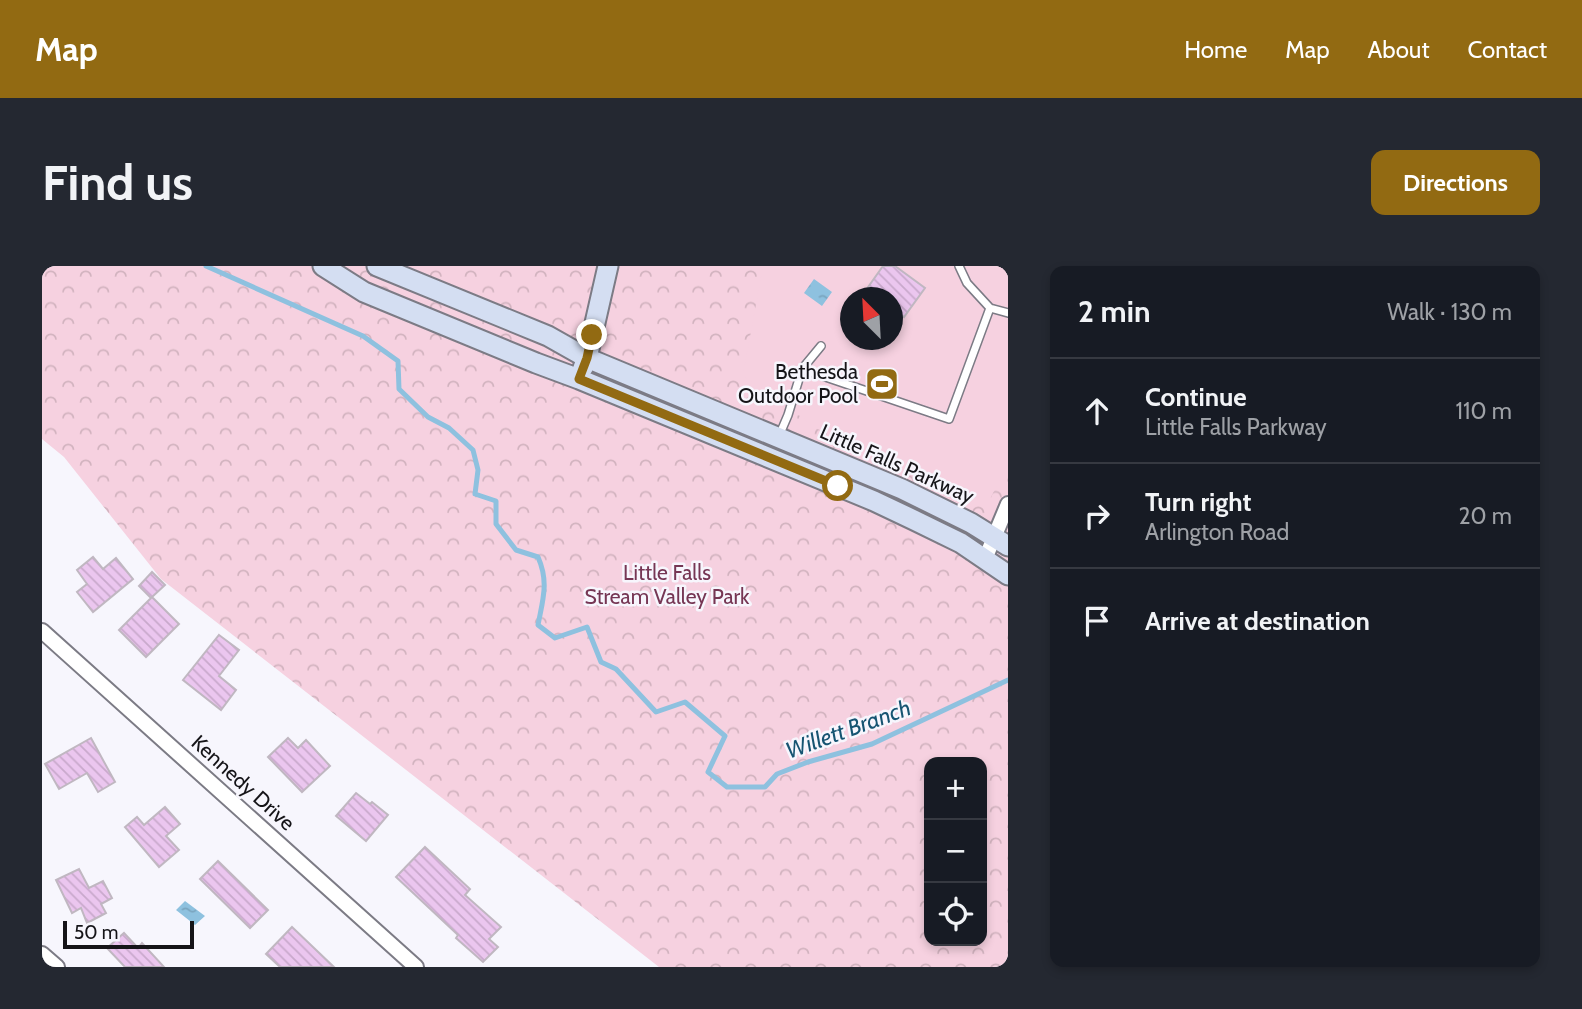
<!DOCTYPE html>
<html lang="en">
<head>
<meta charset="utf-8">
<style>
  body { margin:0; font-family:Cabin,sans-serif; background:#242831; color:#f1f3f6 }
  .controls { position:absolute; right:21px; bottom:21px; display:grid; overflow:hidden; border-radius:14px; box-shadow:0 4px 10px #0003 }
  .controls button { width:63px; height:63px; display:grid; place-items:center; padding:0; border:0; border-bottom:2px solid #363941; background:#171b24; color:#f1f3f6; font:35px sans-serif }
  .compass { position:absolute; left:798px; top:21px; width:63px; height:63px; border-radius:50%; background:#171b24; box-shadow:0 4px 10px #0003; rotate:336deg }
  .scale { position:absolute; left:21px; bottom:18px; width:131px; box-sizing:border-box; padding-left:7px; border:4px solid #151418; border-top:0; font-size:19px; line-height:24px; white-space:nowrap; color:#151418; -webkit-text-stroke:5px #f7f6fd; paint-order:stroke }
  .stop { position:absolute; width:21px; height:21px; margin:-16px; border:5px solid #926a12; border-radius:50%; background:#fff }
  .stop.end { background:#926a12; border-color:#fff; box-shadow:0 2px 7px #0008 }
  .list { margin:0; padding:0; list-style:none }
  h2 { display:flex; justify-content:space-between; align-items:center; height:91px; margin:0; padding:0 28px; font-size:30px }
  h2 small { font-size:23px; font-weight:400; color:#9ea1a6 }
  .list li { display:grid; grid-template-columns:46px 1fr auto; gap:21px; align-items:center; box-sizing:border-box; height:105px; padding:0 28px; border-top:2px solid #363941 }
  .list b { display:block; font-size:26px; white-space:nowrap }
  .list p { margin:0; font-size:23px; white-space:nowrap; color:#9ea1a6 }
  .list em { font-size:23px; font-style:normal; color:#9ea1a6 }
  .icon { flex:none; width:38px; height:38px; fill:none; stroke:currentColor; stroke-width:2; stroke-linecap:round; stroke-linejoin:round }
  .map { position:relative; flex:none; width:966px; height:701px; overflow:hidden; border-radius:14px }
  header { display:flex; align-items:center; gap:42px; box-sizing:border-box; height:98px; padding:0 35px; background:#926a12; color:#fff }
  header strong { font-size:33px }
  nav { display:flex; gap:38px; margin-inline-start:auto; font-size:24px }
  .intro { display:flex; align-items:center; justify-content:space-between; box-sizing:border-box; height:168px; padding:0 42px }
  h1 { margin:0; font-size:49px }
  .button { padding:18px 32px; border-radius:14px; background:#926a12; color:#fff; font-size:24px; font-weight:700 }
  main { display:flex; gap:42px; padding:0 42px }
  aside { flex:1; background:#171b24; border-radius:14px; box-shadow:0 4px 10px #0003 }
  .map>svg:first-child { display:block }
  .park { fill:url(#park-crowns); fill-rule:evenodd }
  .garden { fill:#f6d1e0; fill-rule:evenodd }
  .water { fill:url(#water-ripples) }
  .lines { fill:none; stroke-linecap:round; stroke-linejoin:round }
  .stream { stroke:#8ec1df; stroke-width:5 }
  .building { fill:url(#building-back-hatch); stroke:#c0b7c1; stroke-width:2 }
  .lane-casing { stroke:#7c7b85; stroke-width:10 }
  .street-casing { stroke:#7c7b85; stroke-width:18 }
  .secondary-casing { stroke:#7c7b85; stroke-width:23 }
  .lane { stroke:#fff; stroke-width:7 }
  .street { stroke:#fff; stroke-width:14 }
  .secondary { stroke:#d4def2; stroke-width:19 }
  .route { stroke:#926a12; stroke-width:9 }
  .labels { text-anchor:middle; stroke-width:5; stroke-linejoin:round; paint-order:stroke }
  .poi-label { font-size:21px; fill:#151418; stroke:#f7f6fd; text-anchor:end }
  .street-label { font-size:21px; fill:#151418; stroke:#f7f6fd }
  .park-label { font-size:21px; fill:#763654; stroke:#f7f6fd }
  .water-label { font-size:23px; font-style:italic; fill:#165472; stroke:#f7f6fd }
</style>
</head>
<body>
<header>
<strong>Map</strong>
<nav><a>Home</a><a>Map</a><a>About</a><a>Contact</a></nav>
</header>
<div class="intro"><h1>Find us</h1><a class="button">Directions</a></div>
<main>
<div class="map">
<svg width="966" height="701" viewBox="0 0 966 701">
  <defs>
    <pattern id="park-crowns" width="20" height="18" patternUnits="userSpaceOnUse" patternTransform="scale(1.75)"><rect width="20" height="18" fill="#f6d1e0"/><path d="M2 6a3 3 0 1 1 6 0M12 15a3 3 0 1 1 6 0" fill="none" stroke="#d2b3bf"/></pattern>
    <pattern id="water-ripples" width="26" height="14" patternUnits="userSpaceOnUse" patternTransform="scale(1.75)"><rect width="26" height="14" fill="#8ec1df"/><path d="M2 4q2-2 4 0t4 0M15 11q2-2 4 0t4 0" fill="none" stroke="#7aa5bf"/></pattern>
    <pattern id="building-back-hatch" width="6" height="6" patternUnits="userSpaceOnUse" patternTransform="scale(1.75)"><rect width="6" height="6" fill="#ebc6ef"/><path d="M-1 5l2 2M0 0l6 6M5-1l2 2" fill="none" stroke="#c9a9cc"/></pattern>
  </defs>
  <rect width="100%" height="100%" fill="#f7f6fd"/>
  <path class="park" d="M0 0H966V701H617L119 313 22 191 0 173ZM808 32H850V74H808ZM887 496H940V675H887Z"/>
  <path class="garden" d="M721 0H966V198L948 233 927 229 771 161 766 157 761 151 725 138C728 119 712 120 701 109ZM808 32H850V74H808Z"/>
  <path class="water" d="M772 13 790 26 780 40 762 27Z
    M143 635 163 650 153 659 134 644Z"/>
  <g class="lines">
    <path class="stream" d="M164 0 321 70 356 95 357 123 386 151 407 162 431 184 436 204 433 228 454 235V258L474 284 496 291C507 316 501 333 496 359L513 372 545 361 559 396 574 403 614 446 643 436 683 470 666 506 685 521H723L735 508 766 496 830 478 966 414"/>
  </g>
  <path class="building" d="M841 0H853L883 22 862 51 850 42V32H835L824 24Z
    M51 291 61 303 74 292 91 313 51 346 35 326 45 318 35 304Z
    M110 306 123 319 110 331 137 358 104 391 77 364 109 332 97 320Z
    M177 369 197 384 177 410 194 424 179 444 141 414Z
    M49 472 73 516 56 526 45 507 17 523 3 498Z
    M246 472 256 482 264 474 288 500 260 526 226 491Z
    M314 527 328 538 330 536 346 549 324 575 294 550Z
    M123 541 138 558 124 570 137 584 117 601 83 561 95 551 102 559Z
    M383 581 428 623 423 629 459 661 447 673 456 681 441 696 414 672 416 669 354 611Z
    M176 595 226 644 208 662 158 613Z
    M37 603 47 622 61 615 70 632 59 638 64 647 45 657 39 642 30 647 14 614Z
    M250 661 292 701H238L224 688Z
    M82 667 96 682 100 677 122 701H83L65 682Z"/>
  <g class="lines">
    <defs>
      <path id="lane" d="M917 0 925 17 948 42 966 47
        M760 103 907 153 948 42
        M737 170 746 149 760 103 779 80"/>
      <path id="street" d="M943 293 966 238
        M0 365 374 701
        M0 688 15 701"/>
      <path id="secondary" d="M281 0 322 26 494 97 537 113 832 235 872 254 919 277 966 309
        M335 0 506 70 545 92 860 223 929 257 966 280
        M541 102 545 92 566 0"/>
    </defs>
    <use href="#lane" class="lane-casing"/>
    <use href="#street" class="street-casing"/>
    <use href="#secondary" class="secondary-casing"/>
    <use href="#lane" class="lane"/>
    <use href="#street" class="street"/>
    <use href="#secondary" class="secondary"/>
  </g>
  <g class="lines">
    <path class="route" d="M550 69 545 92 537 113 796 220"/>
  </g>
  <defs>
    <symbol id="stadium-square" viewBox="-11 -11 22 22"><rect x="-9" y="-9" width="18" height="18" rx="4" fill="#926a12" stroke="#f7f6fd"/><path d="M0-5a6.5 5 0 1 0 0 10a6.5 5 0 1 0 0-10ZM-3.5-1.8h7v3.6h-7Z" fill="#fff"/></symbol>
  </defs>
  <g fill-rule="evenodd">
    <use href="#stadium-square" x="821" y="99" width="38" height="38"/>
  </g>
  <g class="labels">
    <g class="poi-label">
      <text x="816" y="113">Bethesda<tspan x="816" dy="24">Outdoor Pool</tspan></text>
    </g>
    <g class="street-label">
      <text transform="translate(855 198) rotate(24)" y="7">Little Falls Parkway</text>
      <text transform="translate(201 517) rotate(42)" y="7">Kennedy Drive</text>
    </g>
    <g class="park-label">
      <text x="625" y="314">Little Falls<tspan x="625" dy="24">Stream Valley Park</tspan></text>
    </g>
    <g class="water-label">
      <text transform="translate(806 463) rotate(-20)" y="8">Willett Branch</text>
    </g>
  </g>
</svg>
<div class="controls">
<button>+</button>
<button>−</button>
<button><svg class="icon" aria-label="locate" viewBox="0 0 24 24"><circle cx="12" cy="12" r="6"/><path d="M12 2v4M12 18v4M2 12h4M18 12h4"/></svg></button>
</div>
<svg class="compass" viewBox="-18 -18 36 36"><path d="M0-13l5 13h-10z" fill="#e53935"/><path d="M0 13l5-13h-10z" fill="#9ea1a6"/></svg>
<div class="scale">50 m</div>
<div class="stop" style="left:796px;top:220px"></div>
<div class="stop end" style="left:550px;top:69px"></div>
</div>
<aside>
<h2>2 min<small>Walk · 130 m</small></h2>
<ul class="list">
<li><svg class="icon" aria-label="ahead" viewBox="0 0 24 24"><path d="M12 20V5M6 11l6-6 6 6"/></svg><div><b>Continue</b><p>Little Falls Parkway</p></div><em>110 m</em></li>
<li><svg class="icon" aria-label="right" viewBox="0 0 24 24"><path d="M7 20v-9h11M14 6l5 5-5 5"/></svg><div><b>Turn right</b><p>Arlington Road</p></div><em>20 m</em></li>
<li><svg class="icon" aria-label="arrive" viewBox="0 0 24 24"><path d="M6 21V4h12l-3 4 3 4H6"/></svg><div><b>Arrive at destination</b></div></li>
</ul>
</aside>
</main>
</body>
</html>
